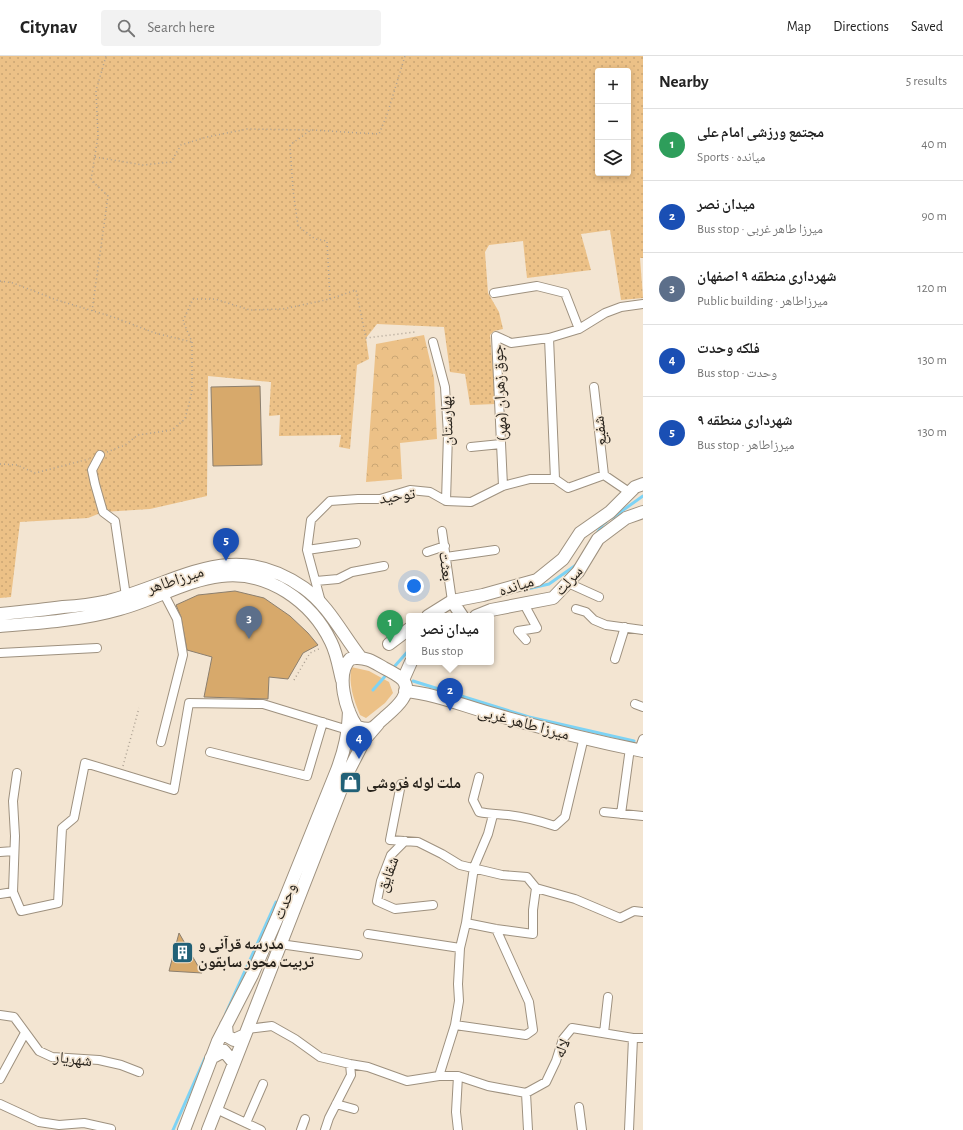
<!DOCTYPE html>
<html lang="en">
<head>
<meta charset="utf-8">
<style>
  body { margin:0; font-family:"Alegreya Sans","Noto Naskh Arabic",sans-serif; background:#f2f2f2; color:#222 }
  .controls { position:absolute; right:12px; top:12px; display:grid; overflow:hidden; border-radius:4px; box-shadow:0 2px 6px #0003 }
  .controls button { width:36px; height:36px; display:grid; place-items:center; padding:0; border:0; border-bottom:1px solid #e0e0e0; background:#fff; color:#222; font:20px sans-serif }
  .you { position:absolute; left:414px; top:530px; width:14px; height:14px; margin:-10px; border:3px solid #fff; border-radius:50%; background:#1a73e8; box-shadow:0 0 0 6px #1a73e833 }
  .badge { display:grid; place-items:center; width:26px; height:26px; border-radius:50%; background:#db2777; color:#fff; font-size:13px; font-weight:700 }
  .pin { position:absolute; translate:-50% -33px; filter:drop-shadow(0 1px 2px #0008) }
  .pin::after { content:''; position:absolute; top:21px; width:14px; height:12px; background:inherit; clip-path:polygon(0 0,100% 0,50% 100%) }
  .popup { position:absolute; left:406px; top:557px; width:88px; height:52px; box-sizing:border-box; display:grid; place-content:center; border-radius:4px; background:#fff; filter:drop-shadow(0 1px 3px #0005); font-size:13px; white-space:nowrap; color:#767676 }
  .popup b { font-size:15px; color:#222 }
  .popup::after { content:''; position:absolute; left:50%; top:100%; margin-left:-8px; border:8px solid transparent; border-top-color:#fff }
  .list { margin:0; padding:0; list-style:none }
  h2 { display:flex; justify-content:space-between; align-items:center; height:52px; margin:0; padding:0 16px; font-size:17px }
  h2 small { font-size:13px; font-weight:400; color:#767676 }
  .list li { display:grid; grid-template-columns:26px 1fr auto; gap:12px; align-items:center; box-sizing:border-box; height:72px; padding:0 16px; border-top:1px solid #e0e0e0 }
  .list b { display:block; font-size:15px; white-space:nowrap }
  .list p { margin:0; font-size:13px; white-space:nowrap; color:#767676 }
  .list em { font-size:13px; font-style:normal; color:#767676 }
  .icon { flex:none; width:22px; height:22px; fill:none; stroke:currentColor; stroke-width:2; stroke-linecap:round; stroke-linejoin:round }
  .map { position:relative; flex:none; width:643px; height:1074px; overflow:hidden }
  header { display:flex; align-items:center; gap:24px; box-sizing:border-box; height:56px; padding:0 20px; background:#fff; border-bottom:1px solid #e0e0e0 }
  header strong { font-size:19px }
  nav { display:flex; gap:22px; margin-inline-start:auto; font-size:14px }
  .search { width:280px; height:36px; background:#f2f2f2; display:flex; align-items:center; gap:10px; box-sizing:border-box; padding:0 14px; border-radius:4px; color:#767676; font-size:15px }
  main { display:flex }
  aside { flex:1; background:#fff }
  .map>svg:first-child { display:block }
  .grass { fill:#ecc187 }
  .forest { fill:url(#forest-crowns) }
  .garden { fill:url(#garden-dots); fill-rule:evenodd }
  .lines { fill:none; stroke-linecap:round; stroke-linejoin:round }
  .stream { stroke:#7dd3f5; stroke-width:3 }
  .building { fill:#d7a96b; stroke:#8c7f6e }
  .street-casing { stroke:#9e917f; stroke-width:10 }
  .secondary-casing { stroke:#9e917f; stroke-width:14 }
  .path { stroke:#aca193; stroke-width:1.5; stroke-dasharray:1 3; stroke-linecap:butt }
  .street { stroke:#fff; stroke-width:8 }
  .secondary { stroke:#fff; stroke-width:12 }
  .labels { text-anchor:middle; stroke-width:3.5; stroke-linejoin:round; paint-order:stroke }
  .street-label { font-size:16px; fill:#28231c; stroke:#f3e5d2 }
  .poi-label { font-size:16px; font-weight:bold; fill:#28231c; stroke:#f3e5d2; text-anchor:start }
</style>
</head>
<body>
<header>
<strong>Citynav</strong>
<div class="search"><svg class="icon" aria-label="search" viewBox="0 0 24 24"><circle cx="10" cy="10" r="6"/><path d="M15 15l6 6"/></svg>Search here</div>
<nav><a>Map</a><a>Directions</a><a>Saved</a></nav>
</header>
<main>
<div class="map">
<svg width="643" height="1074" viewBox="0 0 643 1074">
  <defs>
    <pattern id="forest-crowns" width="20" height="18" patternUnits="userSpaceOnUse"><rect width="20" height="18" fill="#ecc187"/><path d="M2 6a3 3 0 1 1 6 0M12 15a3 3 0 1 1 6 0" fill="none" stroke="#caa674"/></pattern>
    <pattern id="garden-dots" width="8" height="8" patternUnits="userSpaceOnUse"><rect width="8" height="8" fill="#ecc187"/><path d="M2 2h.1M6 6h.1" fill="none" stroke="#caa674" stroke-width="1.8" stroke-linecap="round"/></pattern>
  </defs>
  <rect width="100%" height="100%" fill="#f3e5d2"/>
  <path class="grass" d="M351 611 369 615 389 626 393 637 385 647 366 662 360 659C353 642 349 630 351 611Z"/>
  <path class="forest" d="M424 279 434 322 437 383 400 387 402 423 366 426 376 288Z"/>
  <path class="garden" d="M0 0H643V202H640L643 242 621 244 610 174 581 178 591 214 527 222 523 185 489 189 485 196 488 237 499 256 503 273 494 275 490 279 496 348 470 349 465 318 450 316 444 271 377 268 366 282 369 303 357 309 350 393 339 391 341 379 279 380 280 359 269 360 271 326 208 320 207 440 150 453 103 456 88 462 20 466 11 541 0 542ZM598 15H628V117H598Z"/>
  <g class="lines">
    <path class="stream" d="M612 462 643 440
      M596 479 603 468 606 466
      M523 534 549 528 576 509
      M394 611 409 594
      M413 625 529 661 634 685
      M373 634 387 618
      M226 957 276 846
      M173 1074 205 1002"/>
  </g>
  <path class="building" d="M260 330 262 409 213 410 211 331Z
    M235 535 264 542 290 560 308 577 318 589 303 597 288 623 269 621 268 643 204 641 212 601 187 594 181 561 176 549 198 539Z
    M179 877 202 917 169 915Z"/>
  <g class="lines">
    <defs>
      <path id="street" d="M494 237 537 230 565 237 579 273
        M549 282 555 423
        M433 286 445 331 448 378 446 445
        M594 331 604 419
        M471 391 501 388
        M100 399 92 414 95 428 103 456 115 465 126 540
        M503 430 496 280 511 287 549 282 579 273 605 257 621 251 643 248
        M442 475 452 545
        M307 494 356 487
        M427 496 445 490
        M446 501 495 494
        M316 525 338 523 352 516 384 510
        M568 527 599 541
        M321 546 307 494 311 464 330 445 358 443H380L410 434 430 436 446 445 471 446 503 430 530 423H555L568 432 604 419 629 436
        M524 548 537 572 518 575 526 584
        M576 553 586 556 594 564 606 569 643 574
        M0 597 97 592
        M615 603 625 571
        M635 648 643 651
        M161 686 183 599 177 563 164 538
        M639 694 643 683
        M210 696 307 720 323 666
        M479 721 473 744 479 756C489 758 498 758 508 759 524 761 540 765 555 770L565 761 584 681
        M401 728 390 784 418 786 442 798 460 809 502 819 527 821 536 832 533 854V878L496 873 466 867
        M604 756 643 760
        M621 758 630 692
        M405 785 391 799 381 825 377 845 395 853 433 849
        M0 796 14 795
        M536 832 575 843 620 862 634 855 643 856
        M13 836 15 780 13 745 17 717
        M0 838 13 836 21 855 58 847 62 772 74 762 85 707 174 734 189 647 263 648 348 674
        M368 878 460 892
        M280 888 358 899
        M0 959 14 961 39 995 52 1001 99 1004 121 1009 139 1016
        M455 969 526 979 533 974 529 946 496 873
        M247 973 272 970 295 983 320 1001 350 1008 368 1011 407 1025 439 1020H458L488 1030 526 1037 528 1074
        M604 977 608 941
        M439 1020 455 969 459 945 458 928 460 892 466 867 474 811 488 778 493 759
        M458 1020 456 1056 458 1074
        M0 1023 25 977
        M526 1037 546 1026 556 1005 563 983 572 972 633 982
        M0 1048 39 1066 59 1069 84 1067 111 1073
        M336 1048 354 1053
        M579 1051 582 1074
        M216 1053 261 1074
        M246 1067 263 1028
        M301 1074 305 1063
        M325 1074 329 1062 351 1019 350 1008
        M629 1074 633 982H643"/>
      <path id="secondary" d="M452 545 462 560
        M0 558C21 556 42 554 63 551 79 550 94 548 108 545 179 527 232 481 304 532 329 550 342 578 361 602
        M428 560 452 545 483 539 537 524 563 503 580 477 610 456 635 431 643 428
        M476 560 491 554 553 542 578 516 598 483 626 462 643 456
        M0 570C40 567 82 564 120 553 154 544 186 524 221 520 268 514 312 546 331 586 337 598 339 612 342 624
        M389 588 409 573
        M355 602C367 601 375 607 384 612 390 615 398 619 403 624 414 638 393 654 384 662 380 665 376 670 372 672 367 674 361 672 357 671 346 655 335 618 350 603Z
        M403 624 411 606
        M405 635C437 638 466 651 497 659 545 673 594 685 643 695
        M226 969 227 980 234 984 245 979
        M211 1002 224 995 234 1007
        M184 1074 218 985 252 919 278 860 337 714C345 693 348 678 349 655
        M208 1074 347 718 365 683 378 668"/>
    </defs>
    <use href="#street" class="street-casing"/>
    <use href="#secondary" class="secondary-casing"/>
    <path class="path" d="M95 101 143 109 171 106 181 89 207 81 247 73 311 74
      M0 225 13 227 57 244 113 261 155 277 192 286
      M330 243 327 185 315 183 298 170 293 134 290 89 311 74 379 78 387 59 405 0
      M92 255 108 140 91 124 98 80 96 35 106 0
      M107 396 125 389 138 379 172 374 185 363 192 336V286L183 265 193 243H215L250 254 283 253 330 243 356 234 366 282 415 276
      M0 408 17 409 35 417 89 403
      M294 624 310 597 321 592
      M123 710 139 652"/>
    <use href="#street" class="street"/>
    <use href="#secondary" class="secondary"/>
  </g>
  <defs>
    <symbol id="shop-square" viewBox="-11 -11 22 22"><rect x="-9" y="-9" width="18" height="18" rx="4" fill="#226177" stroke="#f3e5d2"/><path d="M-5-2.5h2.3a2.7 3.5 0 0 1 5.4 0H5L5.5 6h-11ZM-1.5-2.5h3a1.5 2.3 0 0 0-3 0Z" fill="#fff"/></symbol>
    <symbol id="building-square" viewBox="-11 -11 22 22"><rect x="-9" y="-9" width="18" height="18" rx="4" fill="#226177" stroke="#f3e5d2"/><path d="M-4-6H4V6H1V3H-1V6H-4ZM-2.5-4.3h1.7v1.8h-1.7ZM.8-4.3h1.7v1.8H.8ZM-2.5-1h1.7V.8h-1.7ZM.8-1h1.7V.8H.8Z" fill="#fff"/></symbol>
  </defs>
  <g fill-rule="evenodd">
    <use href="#shop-square" x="338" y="714" width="25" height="25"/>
    <use href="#building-square" x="170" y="884" width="25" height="25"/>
  </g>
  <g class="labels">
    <g class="street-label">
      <text transform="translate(499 337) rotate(-93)" y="6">جوق زهران (مهر)</text>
      <text transform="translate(446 365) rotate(-92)" y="6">بهارستان</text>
      <text transform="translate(599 375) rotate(-96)" y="6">شفیع</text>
      <text transform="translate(397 439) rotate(-9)" y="6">توحید</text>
      <text transform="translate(447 510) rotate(82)" y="6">بعثت</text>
      <text transform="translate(175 523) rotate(-18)" y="6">میرزاطاهر</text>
      <text transform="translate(568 524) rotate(-48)" y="6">سرلت</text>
      <text transform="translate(516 529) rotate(-17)" y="6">میانده</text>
      <text transform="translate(524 666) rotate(15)" y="6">میرزا طاهر غربی</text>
      <text transform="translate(387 818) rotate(-70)" y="6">شقایق</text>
      <text transform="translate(284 845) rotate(-68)" y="6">وحدت</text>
      <text transform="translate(561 992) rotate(-66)" y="6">لاله</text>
      <text transform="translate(73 1002) rotate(7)" y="6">شهریار</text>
    </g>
    <g class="poi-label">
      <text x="366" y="732">ملت لوله فروشی</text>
      <text x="198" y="893">مدرسه قرآنی و<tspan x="198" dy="18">تربیت محور سابقون</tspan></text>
    </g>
  </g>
</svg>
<div class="controls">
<button>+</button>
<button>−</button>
<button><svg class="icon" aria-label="layers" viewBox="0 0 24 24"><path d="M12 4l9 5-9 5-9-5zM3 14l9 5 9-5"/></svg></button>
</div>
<div class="you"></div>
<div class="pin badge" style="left:390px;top:587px;background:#2e9e5b">1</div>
<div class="pin badge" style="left:450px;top:655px;background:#1a4fb4">2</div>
<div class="popup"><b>میدان نصر</b>Bus stop</div>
<div class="pin badge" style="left:249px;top:583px;background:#5c6f8a">3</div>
<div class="pin badge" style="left:359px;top:703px;background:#1a4fb4">4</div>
<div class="pin badge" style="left:226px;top:505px;background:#1a4fb4">5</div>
</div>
<aside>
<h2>Nearby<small>5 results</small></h2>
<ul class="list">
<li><span class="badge" style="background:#2e9e5b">1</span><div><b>مجتمع ورزشی امام علی</b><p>Sports · میانده</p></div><em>40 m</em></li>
<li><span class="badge" style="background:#1a4fb4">2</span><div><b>میدان نصر</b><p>Bus stop · میرزا طاهر غربی</p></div><em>90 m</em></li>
<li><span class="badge" style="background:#5c6f8a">3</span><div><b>شهرداری منطقه ۹ اصفهان</b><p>Public building · میرزاطاهر</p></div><em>120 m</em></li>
<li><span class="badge" style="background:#1a4fb4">4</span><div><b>فلکه وحدت</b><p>Bus stop · وحدت</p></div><em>130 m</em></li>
<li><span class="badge" style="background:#1a4fb4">5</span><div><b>شهرداری منطقه ۹</b><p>Bus stop · میرزاطاهر</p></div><em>130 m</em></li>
</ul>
</aside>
</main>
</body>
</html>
